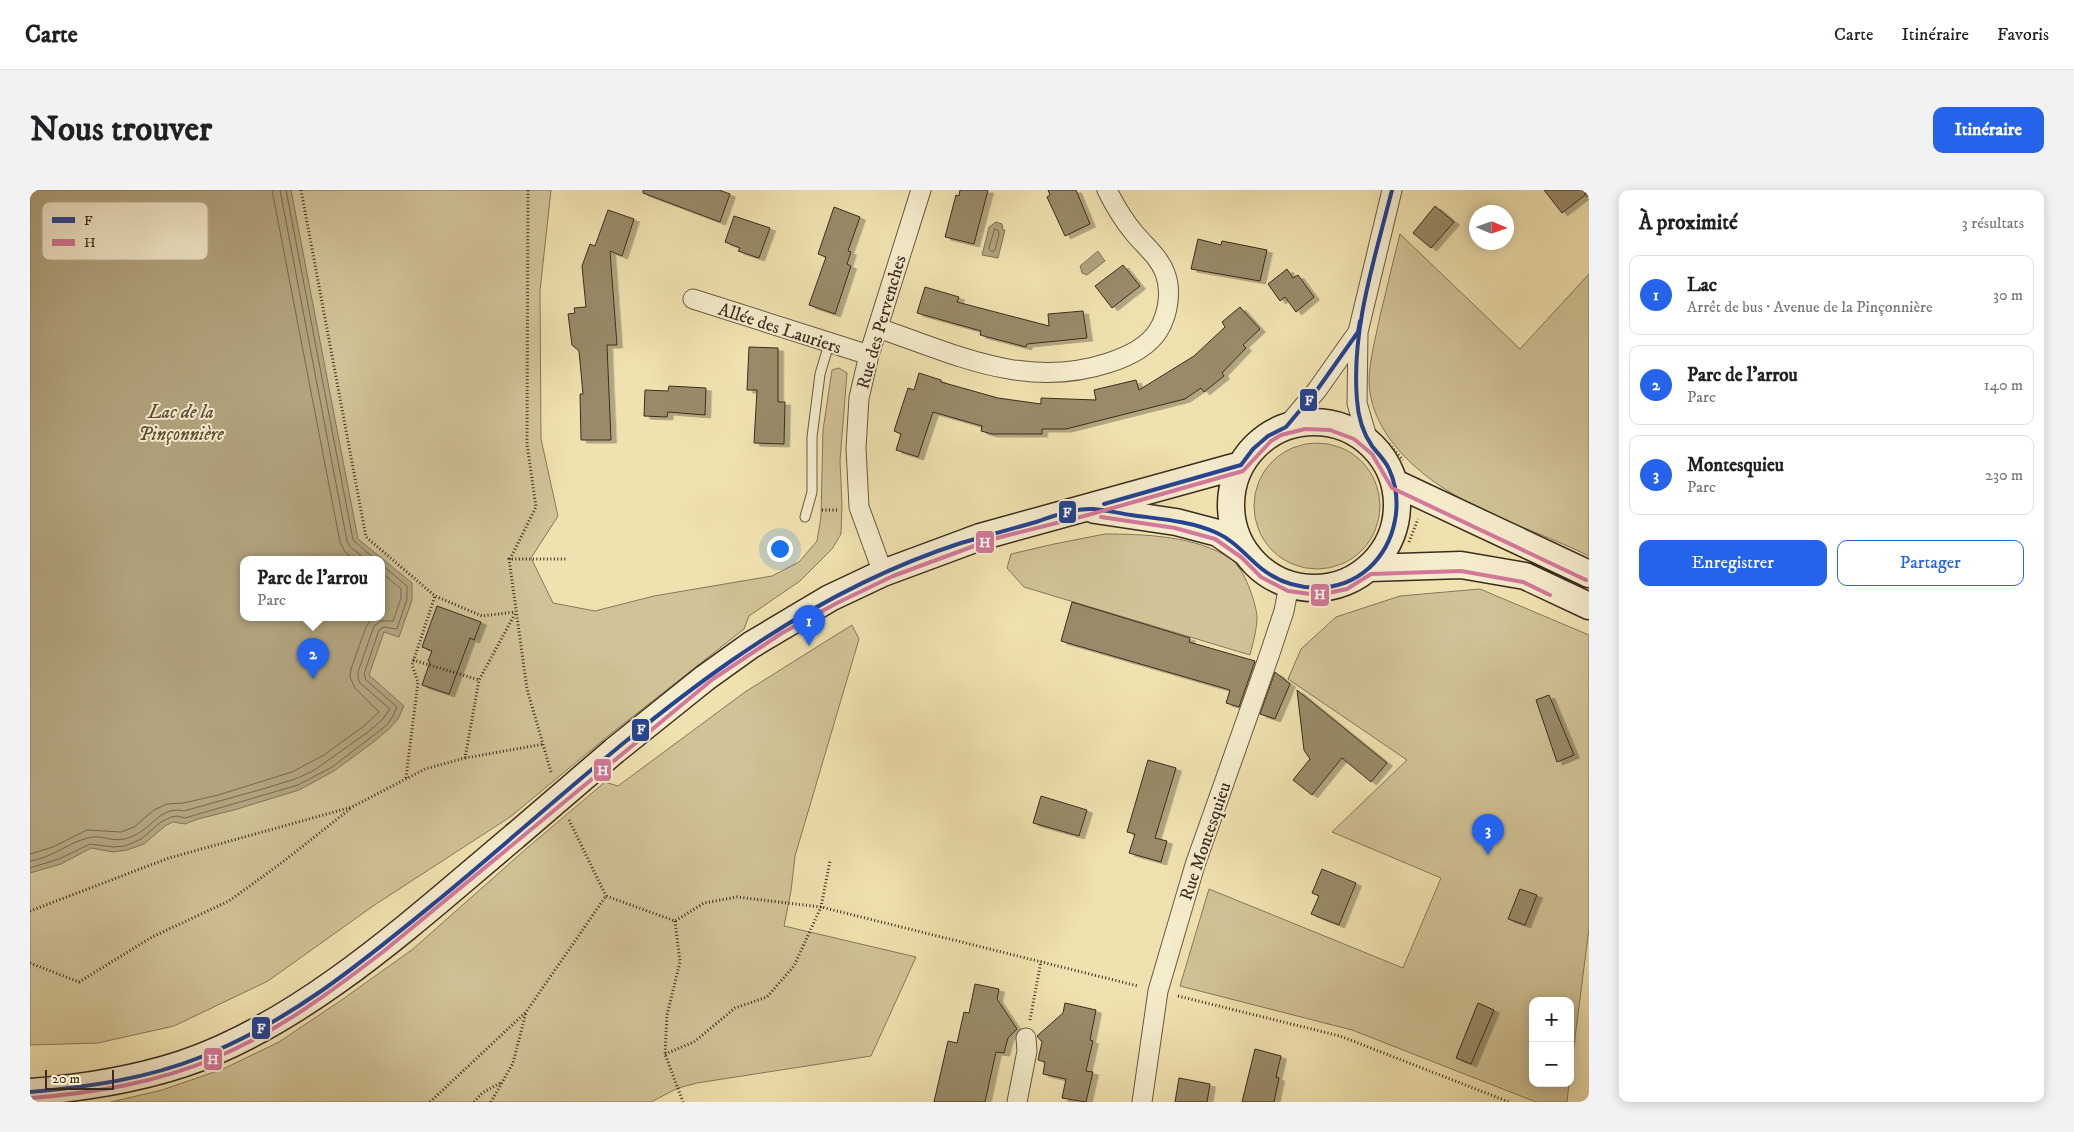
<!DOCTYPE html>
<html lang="fr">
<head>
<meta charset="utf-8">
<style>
  body { margin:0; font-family:"IM FELL DW Pica",serif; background:#f2f2f2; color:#202124 }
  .controls { position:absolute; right:15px; bottom:15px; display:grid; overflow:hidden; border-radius:10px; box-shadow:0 2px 12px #0003 }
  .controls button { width:45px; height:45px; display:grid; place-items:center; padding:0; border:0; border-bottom:1px solid #e0e0e0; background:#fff; color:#202124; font:25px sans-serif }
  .compass { position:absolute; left:1439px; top:15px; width:45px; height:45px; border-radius:50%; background:#fff; box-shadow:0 2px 12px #0003; rotate:92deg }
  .scale { position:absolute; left:15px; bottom:12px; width:69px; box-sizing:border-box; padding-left:5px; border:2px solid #3b2c1d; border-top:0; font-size:14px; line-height:18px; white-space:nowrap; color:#3b2c1d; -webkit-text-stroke:4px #f5eccc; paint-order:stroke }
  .you { position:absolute; left:749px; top:358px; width:18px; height:18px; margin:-12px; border:4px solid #fff; border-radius:50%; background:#1a73e8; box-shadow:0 0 0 8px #1a73e833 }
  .badge { display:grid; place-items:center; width:32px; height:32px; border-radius:50%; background:#2563eb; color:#fff; font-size:16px; font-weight:700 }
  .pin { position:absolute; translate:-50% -41px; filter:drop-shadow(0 1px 2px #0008) }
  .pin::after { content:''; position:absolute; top:26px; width:18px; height:15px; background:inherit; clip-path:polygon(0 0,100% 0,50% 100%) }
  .popup { position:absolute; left:210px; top:366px; width:145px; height:65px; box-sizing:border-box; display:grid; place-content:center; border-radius:10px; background:#fff; filter:drop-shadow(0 1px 4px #0005); font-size:16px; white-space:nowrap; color:#757577 }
  .popup b { font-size:19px; color:#202124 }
  .popup::after { content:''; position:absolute; left:50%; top:100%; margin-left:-10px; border:10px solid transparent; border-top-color:#fff }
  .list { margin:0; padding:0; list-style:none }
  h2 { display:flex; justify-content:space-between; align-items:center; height:65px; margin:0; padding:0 20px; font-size:21px }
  h2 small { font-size:16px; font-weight:400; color:#757577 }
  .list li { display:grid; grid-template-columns:32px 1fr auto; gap:15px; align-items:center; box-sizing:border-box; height:80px; margin:0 10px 10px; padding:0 10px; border:1px solid #e0e0e0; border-radius:10px }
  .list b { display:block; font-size:19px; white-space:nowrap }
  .list p { margin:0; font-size:16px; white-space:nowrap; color:#757577 }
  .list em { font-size:16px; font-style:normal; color:#757577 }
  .actions { display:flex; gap:10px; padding:15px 20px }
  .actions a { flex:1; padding:11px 0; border:1px solid #2563eb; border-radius:10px; text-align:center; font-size:18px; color:#2563eb }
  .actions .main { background:#2563eb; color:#fff }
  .map { position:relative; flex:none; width:1559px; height:912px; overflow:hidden; border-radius:10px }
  header { display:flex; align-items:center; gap:30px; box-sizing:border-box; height:70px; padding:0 25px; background:#fff; border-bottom:1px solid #e0e0e0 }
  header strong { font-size:24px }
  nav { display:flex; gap:28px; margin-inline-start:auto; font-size:18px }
  .intro { display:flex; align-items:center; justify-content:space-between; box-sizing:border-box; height:120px; padding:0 30px }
  h1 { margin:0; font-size:35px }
  .button { padding:12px 22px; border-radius:10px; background:#2563eb; color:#fff; font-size:18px; font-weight:700 }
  main { display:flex; gap:30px; padding:0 30px }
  aside { flex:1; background:#fff; border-radius:10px; box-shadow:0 2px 12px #0003 }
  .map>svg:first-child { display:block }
  .green { fill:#d1c397; stroke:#86785a; fill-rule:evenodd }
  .water { fill:#b2a47e; stroke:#827457; fill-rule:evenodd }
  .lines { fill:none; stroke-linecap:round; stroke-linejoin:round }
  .shore { stroke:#76684e; stroke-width:1 }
  .building { fill:#998b69; stroke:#3b2c1d; filter:url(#shadow) }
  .lane-casing { stroke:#685a42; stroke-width:11 }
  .street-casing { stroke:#685a42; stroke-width:21 }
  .secondary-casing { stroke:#3b2c1d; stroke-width:29 }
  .path { stroke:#3b2c1d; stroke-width:3; stroke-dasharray:1 2.5; stroke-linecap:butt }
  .lane { stroke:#f5eccc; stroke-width:9 }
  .street { stroke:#f5eccc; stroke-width:19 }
  .secondary { stroke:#f5eccc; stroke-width:26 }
  .secondary-bridge-casing { stroke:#3b2c1d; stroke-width:29; stroke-linecap:butt }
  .secondary-bridge { stroke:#f5eccc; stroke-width:26 }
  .bus-1-casing { stroke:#f5eccc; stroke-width:8 }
  .bus-2-casing { stroke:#f5eccc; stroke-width:8 }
  .bus-1 { stroke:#234393; stroke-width:4 }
  .bus-2 { stroke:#d4789b; stroke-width:4 }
  .labels { text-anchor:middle; stroke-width:4; stroke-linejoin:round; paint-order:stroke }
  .street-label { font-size:18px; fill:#3b2c1d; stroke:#f5eccc }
  .water-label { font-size:19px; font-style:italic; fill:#5f503a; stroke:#f5eccc }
  .key { fill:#f5eccc; stroke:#bdb298; stroke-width:1 }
  .key-label { font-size:14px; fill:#3b2c1d }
  .line-badge { stroke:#f5eccc; stroke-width:2 }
  .badge-label { font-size:14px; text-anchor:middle; font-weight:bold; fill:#fff }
</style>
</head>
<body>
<header>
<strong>Carte</strong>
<nav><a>Carte</a><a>Itinéraire</a><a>Favoris</a></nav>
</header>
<div class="intro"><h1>Nous trouver</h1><a class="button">Itinéraire</a></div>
<main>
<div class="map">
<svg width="1559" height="912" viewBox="0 0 1559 912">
  <defs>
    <filter id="shadow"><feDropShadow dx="5.5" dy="3" stdDeviation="0" flood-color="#0004"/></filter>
  </defs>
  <rect width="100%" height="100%" fill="#f0e2b0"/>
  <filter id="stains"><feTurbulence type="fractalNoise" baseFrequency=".004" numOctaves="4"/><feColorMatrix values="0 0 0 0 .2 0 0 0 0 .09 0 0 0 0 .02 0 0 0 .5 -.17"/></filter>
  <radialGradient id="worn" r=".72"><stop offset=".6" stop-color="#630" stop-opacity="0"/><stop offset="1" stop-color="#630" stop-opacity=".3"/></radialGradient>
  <path class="green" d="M0 0H521L510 101 511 249 528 326 501 368 523 413 565 421 624 406 742 386 769 372 787 351 791 327 793 240 802 180 809 178 817 183 810 271 812 315 811 344 802 359 770 391 719 426 714 439 583 542 480 627 343 716 238 791 144 836 68 853 0 855ZM214 370H352V428H214Z
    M1370 44 1490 159 1559 84V366C1490 332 1411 315 1362 252 1348 233 1339 213 1339 189 1340 168 1346 146 1350 126 1357 98 1363 71 1370 44Z
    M1224 316a63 63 0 1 1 126 0a63 63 0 1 1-126 0Z
    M1075 344C1115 344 1167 346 1201 369 1214 378 1226 412 1227 427 1227 439 1223 453 1220 465L994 397 977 378 981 364 1024 354Z
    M1450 399 1559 445V738L1540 887V811H1503V893H1539L1537 912H1506L1322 840 1150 796 1179 699 1373 778 1411 688 1302 642 1377 570 1258 489 1271 459 1306 427 1370 406Z
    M822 435 829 449 765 666 761 701 754 736 886 767 841 866 667 893 648 898 621 912H81L132 900 193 879 249 852 313 809 383 759 497 658 575 592 588 596 715 502Z"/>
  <path class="water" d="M0 0H261L328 349 382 393V410L369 447 354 442 339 485 374 516 368 529 360 538 345 551 304 581 269 600 204 620 168 629 155 634 143 632 135 636 114 654 97 660 83 662 61 658 31 674 0 683ZM352 370V428H214V370Z
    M966 32 972 34 973 40H975L968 68 952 65 959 37Z
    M1068 61 1075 71 1057 85 1052 83 1050 76Z"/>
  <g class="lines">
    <path class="shore" d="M242 0 310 352 315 362 325 370
      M250 0 317 351 320 357 337 370
      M256 0 323 350 346 370
      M965 39 968 40 969 44 965 60 962 62 959 59Z
      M0 664 23 657 57 640 91 642 104 637 124 620 137 614 154 613 188 605 262 582 294 565 334 536 349 522 325 498 320 487 321 479 336 437 342 428
      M0 671C22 668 37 653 58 648 75 643 84 657 107 644 124 635 132 616 154 621L236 598 265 589 283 581 338 542 352 530 360 519 330 493 328 488V482L344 436 351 431H363L371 408V399L352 383
      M0 678 29 669 60 654 83 657 95 656 111 649 131 632 141 627 147 626 155 628 268 595 302 577 357 535 363 526 367 517 336 490 334 484 349 440 354 437 367 439 377 409V396L352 375"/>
  </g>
  <path class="building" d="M613 0H689L700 4 690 32 613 3Z
    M930 0H958L944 54 915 47 926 5 929 6Z
    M1018 0H1046L1060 34 1035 46 1017 7 1020 5Z
    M1514 0H1559V2L1532 23Z
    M1405 16 1424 32 1401 58 1383 43Z
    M804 17 830 27 818 61 821 62 817 74 821 76 805 124 779 115 796 67 788 64Z
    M578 20 604 29 592 66 580 61 587 155H577L581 250H551L550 204H553L549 161 542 155 538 124 545 123 544 118 556 117 552 76 560 54 565 56Z
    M704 26 740 38 729 68 708 61 710 58 695 52Z
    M1168 49 1191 55 1192 51 1237 60 1230 91 1161 79Z
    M1093 75 1110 96 1082 118 1065 96Z
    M1257 79 1263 88 1268 85 1284 107 1266 122 1255 107 1250 111 1238 94Z
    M895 97 929 107 927 112 1019 136 1018 124 1053 121 1057 148 997 154 996 157 950 145 951 141 887 123Z
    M1210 117 1230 139 1213 155 1216 158 1192 183 1194 186 1174 202 1171 198 1155 209 1036 239H1012V244H962L951 241 952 236 903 222 888 267 866 260 871 244 864 241 878 198 884 200 889 183 911 190V192L968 208 1011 214V208L1066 210 1064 200 1106 190 1109 200 1164 166 1195 137 1192 132Z
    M719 157 748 158V212H755L754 254 724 253 727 200H717Z
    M639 196 676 198 675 225 638 222 637 227 614 226 615 200 638 201Z
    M1042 412 1160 448 1159 452 1225 471 1209 517 1196 513 1200 500 1031 451Z
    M407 416 451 432 444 450 440 448 419 504 392 495 400 472 398 471 402 461 392 457Z
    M1245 482 1260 494 1245 529 1230 524Z
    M1267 500 1357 573 1341 592 1312 568 1282 605 1263 590 1280 569 1274 560Z
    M1519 505 1544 565 1527 572 1506 510Z
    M1118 570 1146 578 1125 648 1137 651 1131 672 1099 663 1105 644 1097 642Z
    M1011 606 1057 620 1049 646 1003 633Z
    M1292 679 1326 693 1309 735 1281 724 1289 706 1282 703Z
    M1490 699 1507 705 1495 735 1478 729Z
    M945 794 969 799 967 809 987 839 978 848 974 863 966 862 955 912H904L918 851 927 853 934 822 939 823Z
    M1035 813 1066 820 1060 850 1063 851 1056 881 1063 882 1056 912 1032 908 1036 889 1013 884 1015 872 1008 870 1012 852 1007 846 1033 823Z
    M1448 813 1464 820 1441 874 1426 868Z
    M1225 859 1251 866 1246 887 1249 888 1244 912H1212Z
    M1149 888 1180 894 1177 912H1145Z"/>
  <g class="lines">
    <defs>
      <path id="lane" d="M775 327 782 302V247L790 184 799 154"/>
      <path id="street" d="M663 109 839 165
        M848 138C925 164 995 200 1078 173 1097 167 1117 158 1128 141 1138 125 1142 101 1135 83 1129 67 1116 57 1105 44 1094 31 1085 16 1077 0
        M1256 237 1287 200 1328 142
        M1338 251 1327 213 1328 142 1362 0
        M853 383 829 317 826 258 829 208 839 165 891 0
        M987 912 997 861 996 848
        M1112 912 1128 801 1165 675 1239 466 1254 421 1259 395"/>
      <path id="secondary" d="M1201 315a83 83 0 1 1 166 0a83 83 0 1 1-166 0Z
        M1365 293 1559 384
        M1065 320 1146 332 1188 343 1215 362
        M1339 378 1431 375 1495 386 1559 416
        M584 561 675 488 721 455 800 408 853 383 950 347 1211 275
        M0 902C52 898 103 890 152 874 275 833 387 728 485 646"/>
    </defs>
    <use href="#lane" class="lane-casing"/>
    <use href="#street" class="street-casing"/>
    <use href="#secondary" class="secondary-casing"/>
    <path class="path" d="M271 0 336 347 405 406 452 426 485 422
      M1553 0 1559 8
      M1359 254 1373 270
      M792 320H808
      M1379 352 1388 329
      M480 369 506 317 497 254 498 0
      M383 470 449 490
      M435 568 514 554
      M521 582 497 499 479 369H536
      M376 588 388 492 382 475 405 406
      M539 630 576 706
      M0 721 139 668 322 617 395 579 435 568 449 490 486 422
      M645 731 650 772 637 825 635 864 653 912
      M0 773 49 792 122 747 199 711 250 674 320 619
      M1148 806 1310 846 1479 912
      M1000 830 1011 771
      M635 864 664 852 705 818 737 807 764 776 791 717 800 671
      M400 912 496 822 576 706 645 731 674 713 707 707 791 717 1108 796
      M444 912 452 903 472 892
      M461 912 483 873 496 822"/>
    <use href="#lane" class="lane"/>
    <use href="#street" class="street"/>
    <use href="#secondary" class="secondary"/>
    <defs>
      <path id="secondary-bridge" d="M485 646 584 561"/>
    </defs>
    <use href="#secondary-bridge" class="secondary-bridge-casing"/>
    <use href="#secondary-bridge" class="secondary-bridge"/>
    <defs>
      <path id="bus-1" d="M1211 275 1223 259 1238 246 1256 237 1287 200 1328 142 1330 131
        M1074 314 1211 275
        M0 902C58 897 116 889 171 867 264 830 336 769 413 706 576 571 724 420 931 353 956 346 981 339 1006 332 1024 326 1043 318 1063 319 1076 320 1088 323 1101 325 1129 329 1161 331 1187 343 1205 351 1217 367 1232 379 1263 403 1309 405 1339 378 1366 353 1374 312 1359 279 1355 270 1348 264 1342 256 1333 243 1328 225 1327 210 1321 139 1345 68 1362 0"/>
      <path id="bus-2" d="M1071 327 1145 338 1185 349 1211 367 1231 387 1258 401 1288 405 1317 399 1341 384 1431 381 1493 392 1520 405
        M1 908C63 903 126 893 185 868 247 842 301 802 354 761L683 489 752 443 807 413 863 386 963 349 1058 325 1213 281 1241 251 1251 245 1275 239 1300 240 1324 249 1342 264 1362 298 1556 390"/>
    </defs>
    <use href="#bus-1" class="bus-1-casing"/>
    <use href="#bus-2" class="bus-2-casing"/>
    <use href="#bus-1" class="bus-1"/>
    <use href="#bus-2" class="bus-2"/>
  </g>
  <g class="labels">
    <g class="street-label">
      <text transform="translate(851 132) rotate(-74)" y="6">Rue des Pervenches</text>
      <text transform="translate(750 138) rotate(18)" y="6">Allée des Lauriers</text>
      <text transform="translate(1175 651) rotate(-71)" y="6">Rue Montesquieu</text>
    </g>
    <g class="water-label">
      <text x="151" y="228">Lac de la<tspan x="151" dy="22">Pinçonnière</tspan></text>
    </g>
  </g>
  <rect x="12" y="12" width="166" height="58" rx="8" class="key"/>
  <rect x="22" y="27" width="23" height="6" fill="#234393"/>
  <rect x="22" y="49" width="23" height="7" fill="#d4789b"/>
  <g class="key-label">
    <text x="54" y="35">F</text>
    <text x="54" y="57">H</text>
  </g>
  <g class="line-badge">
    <rect x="1269" y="198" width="19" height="24" rx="5" fill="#234393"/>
    <rect x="1028" y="310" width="19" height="24" rx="5" fill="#234393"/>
    <rect x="945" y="340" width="20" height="24" rx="5" fill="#d4789b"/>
    <rect x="1280" y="393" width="20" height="24" rx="5" fill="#d4789b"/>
    <rect x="601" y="528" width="19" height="24" rx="5" fill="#234393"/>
    <rect x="563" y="568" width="19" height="24" rx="5" fill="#d4789b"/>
    <rect x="221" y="826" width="20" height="24" rx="5" fill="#234393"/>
    <rect x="173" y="857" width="20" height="24" rx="5" fill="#d4789b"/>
  </g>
  <g class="badge-label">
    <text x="1279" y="215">F</text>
    <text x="1037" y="327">F</text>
    <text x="955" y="357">H</text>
    <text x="1290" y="409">H</text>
    <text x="611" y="544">F</text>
    <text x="573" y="585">H</text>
    <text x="231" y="843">F</text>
    <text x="183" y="874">H</text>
  </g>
  <rect width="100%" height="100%" filter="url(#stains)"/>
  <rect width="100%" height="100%" fill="url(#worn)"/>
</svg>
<div class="controls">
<button>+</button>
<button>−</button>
</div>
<svg class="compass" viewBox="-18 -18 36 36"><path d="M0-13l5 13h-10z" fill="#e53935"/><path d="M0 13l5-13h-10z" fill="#757577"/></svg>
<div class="scale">20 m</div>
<div class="you"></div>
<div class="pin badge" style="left:779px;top:456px">1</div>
<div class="pin badge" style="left:283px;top:489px">2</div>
<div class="popup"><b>Parc de l'arrou</b>Parc</div>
<div class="pin badge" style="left:1458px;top:665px">3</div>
</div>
<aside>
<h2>À proximité<small>3 résultats</small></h2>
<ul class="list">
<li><span class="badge">1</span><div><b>Lac</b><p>Arrêt de bus · Avenue de la Pinçonnière</p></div><em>30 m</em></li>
<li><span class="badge">2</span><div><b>Parc de l'arrou</b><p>Parc</p></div><em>140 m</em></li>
<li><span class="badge">3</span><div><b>Montesquieu</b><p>Parc</p></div><em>230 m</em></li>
</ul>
<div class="actions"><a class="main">Enregistrer</a><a>Partager</a></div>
</aside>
</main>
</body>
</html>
